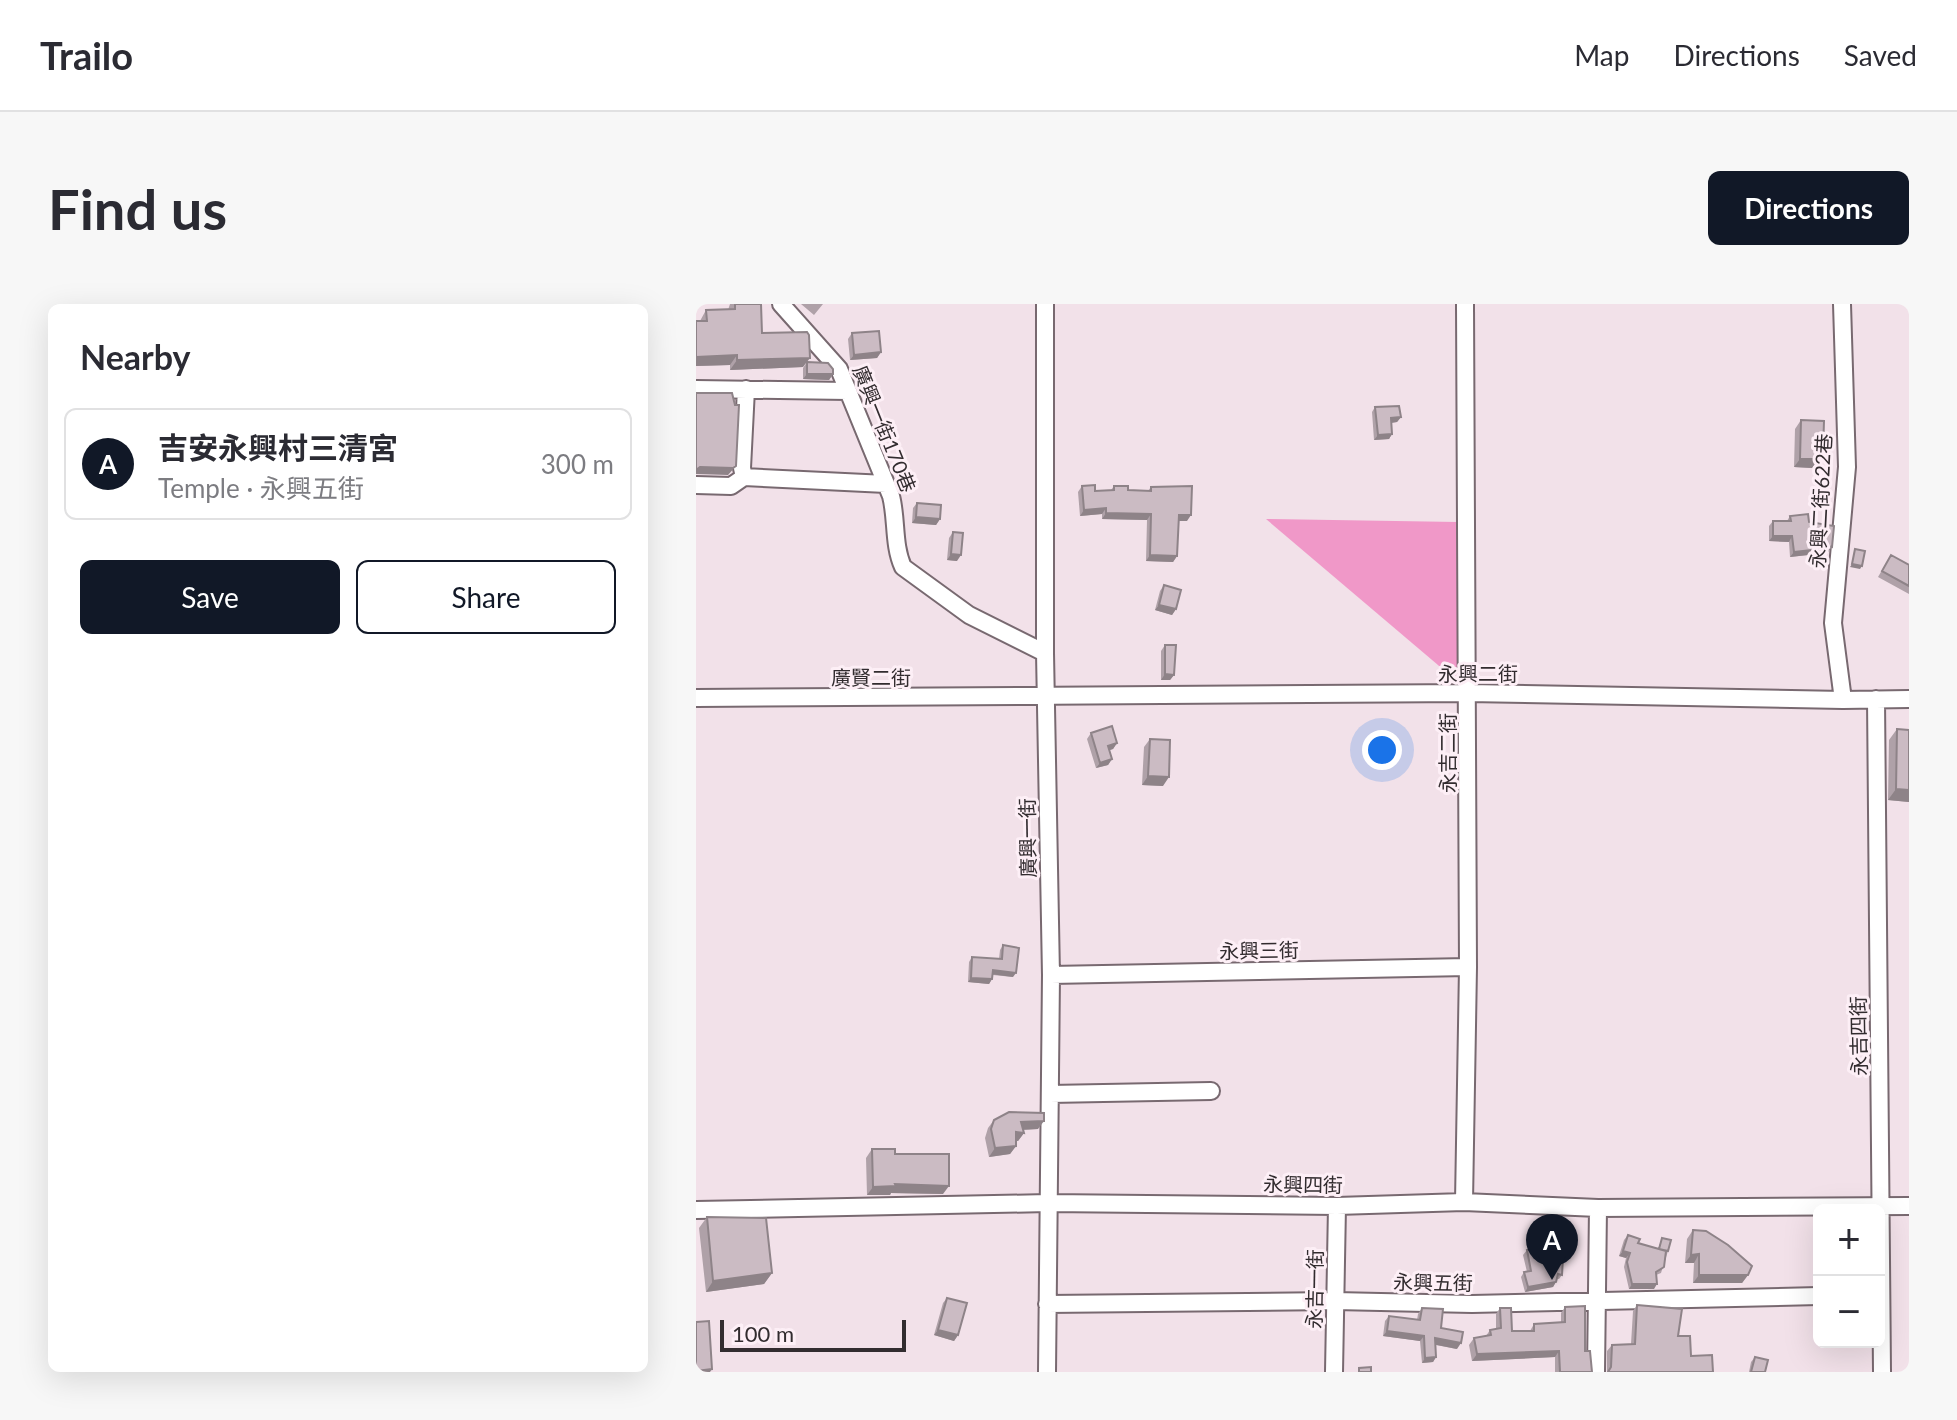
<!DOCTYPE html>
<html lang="en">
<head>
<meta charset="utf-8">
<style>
  body { margin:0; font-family:Lato,"Noto Sans TC",sans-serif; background:#f7f7f7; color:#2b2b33 }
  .controls { position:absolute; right:24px; bottom:24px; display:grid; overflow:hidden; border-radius:12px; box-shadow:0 8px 32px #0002 }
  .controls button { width:72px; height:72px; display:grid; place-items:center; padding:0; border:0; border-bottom:2px solid #e1e1e2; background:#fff; color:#2b2b33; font:40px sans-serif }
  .scale { position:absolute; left:24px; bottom:20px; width:186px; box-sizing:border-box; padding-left:8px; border:4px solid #322c2f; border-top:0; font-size:22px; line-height:28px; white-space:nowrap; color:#322c2f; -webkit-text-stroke:6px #fdeff6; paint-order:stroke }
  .you { position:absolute; left:686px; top:446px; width:28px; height:28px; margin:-20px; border:6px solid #fff; border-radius:50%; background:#1a73e8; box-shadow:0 0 0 12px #1a73e833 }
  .badge { display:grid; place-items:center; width:52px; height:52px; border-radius:50%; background:#111827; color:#fff; font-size:26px; font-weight:700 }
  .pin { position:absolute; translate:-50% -66px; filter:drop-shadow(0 2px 4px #0008) }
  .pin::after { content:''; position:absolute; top:42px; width:28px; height:24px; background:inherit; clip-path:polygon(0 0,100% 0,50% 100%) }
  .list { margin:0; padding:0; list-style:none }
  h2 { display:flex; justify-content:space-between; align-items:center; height:104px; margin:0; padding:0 32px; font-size:34px }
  h2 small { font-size:26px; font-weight:400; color:#7c7c81 }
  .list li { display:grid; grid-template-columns:52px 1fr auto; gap:24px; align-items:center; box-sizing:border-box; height:112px; margin:0 16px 16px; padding:0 16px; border:2px solid #e1e1e2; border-radius:12px }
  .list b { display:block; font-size:30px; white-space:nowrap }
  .list p { margin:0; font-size:26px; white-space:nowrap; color:#7c7c81 }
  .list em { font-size:26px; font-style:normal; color:#7c7c81 }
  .actions { display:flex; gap:16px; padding:24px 32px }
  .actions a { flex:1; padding:18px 0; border:2px solid #111827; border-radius:12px; text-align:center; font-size:28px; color:#111827 }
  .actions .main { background:#111827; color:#fff }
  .map { position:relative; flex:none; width:1213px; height:1068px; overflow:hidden; border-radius:12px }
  header { display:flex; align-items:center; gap:48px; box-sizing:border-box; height:112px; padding:0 40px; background:#fff; border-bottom:2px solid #e1e1e2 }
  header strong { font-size:38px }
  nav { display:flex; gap:44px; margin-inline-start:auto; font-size:28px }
  .intro { display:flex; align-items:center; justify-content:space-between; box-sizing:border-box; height:192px; padding:0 48px }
  h1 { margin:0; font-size:56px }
  .button { padding:20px 36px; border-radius:12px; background:#111827; color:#fff; font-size:28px; font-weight:700 }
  main { display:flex; gap:48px; padding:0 48px }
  aside { flex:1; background:#fff; border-radius:12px; box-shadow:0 8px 32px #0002 }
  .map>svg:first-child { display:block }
  .green { fill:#f098c8 }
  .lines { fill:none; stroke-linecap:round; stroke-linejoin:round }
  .minor-casing { stroke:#786970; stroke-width:20 }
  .minor { stroke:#fff; stroke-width:16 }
  .wall { fill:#afa1a8 }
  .shaded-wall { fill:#8e8388 }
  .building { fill:#cbbbc3; stroke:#8e8388; stroke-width:2 }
  .labels { text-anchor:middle; stroke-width:6; stroke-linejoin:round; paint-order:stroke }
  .street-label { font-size:20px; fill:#322c2f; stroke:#fdeff6 }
</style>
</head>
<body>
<header>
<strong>Trailo</strong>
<nav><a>Map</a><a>Directions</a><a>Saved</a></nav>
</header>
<div class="intro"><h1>Find us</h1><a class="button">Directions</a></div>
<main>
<aside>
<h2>Nearby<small></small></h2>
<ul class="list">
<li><span class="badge">A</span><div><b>吉安永興村三清宮</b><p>Temple · 永興五街</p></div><em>300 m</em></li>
</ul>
<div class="actions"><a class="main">Save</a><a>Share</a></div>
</aside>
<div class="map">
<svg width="1213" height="1068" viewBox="0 0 1213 1068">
  <rect width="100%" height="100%" fill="#f2e1e9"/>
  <path class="green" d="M570 215 762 218V378Z"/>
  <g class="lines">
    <defs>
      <path id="minor" d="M85 0 143 65 195 192C201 215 197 241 207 263L273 311 349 349
        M349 0V349L355 671 351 1068
        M1146 0 1151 163 1137 319 1147 396
        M0 85 152 87
        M48 173 46 164 50 85
        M0 181 35 182 48 173 190 180
        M0 394 772 389 1147 396 1213 395
        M1180 395 1186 1068
        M355 671 772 663
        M354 790 515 787
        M768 898 772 663 769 0
        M0 906 352 899 641 902 768 898 902 904 1213 902
        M351 1000 639 997 776 1000 1123 992
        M638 1068 641 902
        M900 1068 902 904"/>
    </defs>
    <use href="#minor" class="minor-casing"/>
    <use href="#minor" class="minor"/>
  </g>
  <path class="wall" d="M34 0H65L66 29 107 63 34 66V61L0 62V17H4L10 6H32Z
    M105 0H127L118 11Z
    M156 29 185 48 181 54 154 56 152 35Z
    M111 58 137 70 133 76 107 75V64Z
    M679 103 705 113 701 118 696 119V130L693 135 678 136 676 108Z
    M1105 116 1127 148 1116 164 1098 163 1099 125Z
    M386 182 399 187 415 186 418 182 432 186 452 187 455 183 491 217H482L481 252 477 258 450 257 451 216 406 215V210L384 212 382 188Z
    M221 199 244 215 240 221 216 219 217 204Z
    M1094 212 1113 218 1136 243 1132 248 1116 246 1112 251 1094 253 1093 238 1073 237V222L1077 217H1091Z
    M257 228 261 257 251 256 253 234Z
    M1195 251 1213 261V290L1182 273Z
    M468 281 480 305 476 311 459 306 464 287Z
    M469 341 478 371 474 376H465V347Z
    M1201 425 1213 426V498L1192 496 1193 436Z
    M395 429 421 439 417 445 413 446 416 455 412 461 400 464 391 435Z
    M454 435 467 482 446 481 448 443Z
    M307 641 317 673 297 671 296 675 293 680 272 678 273 658 276 653 303 655 304 646Z
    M298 816 342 825 327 826 328 829 322 837H320V842L314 850 293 853 289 834 292 824Z
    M176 845 199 850 247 890 195 889 194 891H171L170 854Z
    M11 913 76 969 68 980 10 988 3 924Z
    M854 924 859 954 866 971 863 975H861L857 983 829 988 825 973 828 968H831L827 951 831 946 849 942 851 929Z
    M997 926 1052 971 1046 979H997L998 959H989L991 935Z
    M932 931 942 939 962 945 966 934 972 947 965 969 960 971 958 985H933L928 963 930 954 923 952 928 936Z
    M251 994 262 1031 258 1037 238 1031 247 999Z
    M941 1001 982 1032 995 1052 1017 1068H911V1047L916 1041 935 1040 937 1007Z
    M869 1003 889 1047 896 1068H859V1053L776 1057 773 1041 778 1034 790 1032 794 1026 800 1025V1010L804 1004 816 1027H834L838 1020 865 1018V1009Z
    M726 1004 745 1024 761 1045 740 1041V1053L737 1058 726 1059 724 1037 687 1032 689 1017 693 1012 721 1016 722 1010Z
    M1059 1053 1069 1068H1053L1055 1058Z"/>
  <path class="shaded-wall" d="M185 48 181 54 154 56 158 51Z
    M41 51 34 61 0 62V53Z
    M114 54 107 63 34 66 41 56Z
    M111 70H137L133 76 107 75Z
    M705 113 701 118 692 119 695 114Z
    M696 130 693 135 678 136 682 131Z
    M1122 148H1127L1116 164 1098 163 1104 155Z
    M40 162 32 171 0 170V166L4 163Z
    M410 204 406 210 384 212 388 206Z
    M410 209 455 210 451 216 406 215Z
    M483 211H495L491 217H478Z
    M220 213 244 215 240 221 216 219Z
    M1077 232H1096L1093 238 1073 237Z
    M1115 240 1136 243 1132 248 1116 246 1112 251 1094 253 1098 248Z
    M255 250 265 251 261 257 251 256Z
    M454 251 481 252 477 258 450 257Z
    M1156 260 1166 262 1164 265 1154 263Z
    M463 301 480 305 476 311 459 306Z
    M469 370 478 371 474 376H465Z
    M421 439 417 445 408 448 412 442Z
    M416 455 412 461 400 464 404 459Z
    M452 472 473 473 467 482 446 481Z
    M1200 485 1213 486V498L1192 496Z
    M297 666 320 669 317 673 294 670Z
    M275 674 296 675 293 680 272 678Z
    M348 817 342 825 319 826 325 818Z
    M320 828 328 829 322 837 314 836Z
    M320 842 314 850 293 853 299 844Z
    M199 880 253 882 247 890 195 889 194 891H171L177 883Z
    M927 947 934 949 930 954 923 952Z
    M1003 950 998 959H989L995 951Z
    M76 969 68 980 10 988 17 977Z
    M1003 971H1052L1046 979H997Z
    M860 978 857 983 829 988 832 983Z
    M936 980H961L958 985H933Z
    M242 1026 262 1031 258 1037 238 1031Z
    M691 1027 728 1032 724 1037 687 1032Z
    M739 1034 765 1039 761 1045 736 1040Z
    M863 1047 859 1053 776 1057 781 1050Z
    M740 1053 737 1058 726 1059 729 1054Z
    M16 1065 14 1068H0V1067Z"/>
  <path class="building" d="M39 0H65L66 29 111 28 113 31 114 54 41 56V51L0 53V17H11L10 6 39 5Z
    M183 27 185 48 158 51 156 29Z
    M111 58 132 59 137 65V70H111Z
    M0 89H36L39 101H43L40 162 37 164 4 163 0 166Z
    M703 102 705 113 695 114 696 130 682 131 679 103Z
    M1105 116 1128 117 1127 148H1122V155H1104Z
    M399 181V187L418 186V182H432V186L455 187V183L496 182 495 211H483L481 252 454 251 455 210 410 209V204L388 206 386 182Z
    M221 199 245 201 244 215 220 213Z
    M1112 210 1113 218 1138 222 1136 243 1115 240 1116 246 1098 248 1096 232H1077V217H1095L1094 212Z
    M257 228 267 229 265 251 255 250Z
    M1159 245 1169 247 1166 262 1156 260Z
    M1195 251 1213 261V282L1186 267Z
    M468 281 485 286 480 305 463 301Z
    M469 341H480L478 371 469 370Z
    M416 422 421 439 412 442 416 455 404 459 395 429Z
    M1201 425 1213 426V486L1200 485Z
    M454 435 474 436 473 473 452 472Z
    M307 641 323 644 320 669 297 666 296 675 275 674 276 653 306 655Z
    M313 808 348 809V817L325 818 328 829 320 828V842L299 844 295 825 298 816Z
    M176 845H199V850H253V882L199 880 200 882 177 883Z
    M11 913 70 914 76 969 17 977Z
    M854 924 865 927 859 954H867L866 971 862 970 860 978 832 983 828 968 835 967 831 946 851 942Z
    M997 926 1010 927 1032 941 1056 962 1052 971H1003V950L995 951Z
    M932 931 944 935 942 939 970 947 968 963 960 968 961 980H936L931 958 934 949 927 947Z
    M966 934 975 936 972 947 963 945Z
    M251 994 271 999 262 1031 242 1026Z
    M941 1001 986 1005 982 1032H994L995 1052 1016 1051 1017 1068H912L915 1063 916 1041 939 1040Z
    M889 1002V1047H894L896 1068H864L863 1047 781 1050 778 1034 795 1031 794 1026 805 1024 804 1004H815L816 1027H838V1020L869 1018V1003Z
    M726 1004 747 1005 745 1024 767 1028 765 1039 739 1034 740 1053 729 1054 728 1032 691 1027 693 1012 724 1016Z
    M13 1017 16 1065 0 1067V1018Z
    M1059 1053 1072 1056 1069 1068H1055Z
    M675 1063V1068H663V1064Z"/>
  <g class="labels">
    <g class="street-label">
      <text transform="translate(188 125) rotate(68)" y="7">廣興一街170巷</text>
      <text transform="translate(1125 197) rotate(-87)" y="7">永興二街622巷</text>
      <text x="782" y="377">永興二街</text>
      <text x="175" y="381">廣賢二街</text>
      <text transform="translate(752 449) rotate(-90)" y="7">永吉二街</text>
      <text transform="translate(332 534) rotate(-91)" y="7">廣興一街</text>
      <text transform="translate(563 647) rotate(-1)" y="7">永興三街</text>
      <text transform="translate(1163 732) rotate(-91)" y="7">永吉四街</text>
      <text transform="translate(607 881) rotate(1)" y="7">永興四街</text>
      <text transform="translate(737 979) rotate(1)" y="7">永興五街</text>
      <text transform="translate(619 985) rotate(-89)" y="7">永吉一街</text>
    </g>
  </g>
</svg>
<div class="controls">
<button>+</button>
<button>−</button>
</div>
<div class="scale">100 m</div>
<div class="you"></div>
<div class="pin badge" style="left:856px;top:976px">A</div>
</div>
</main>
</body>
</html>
